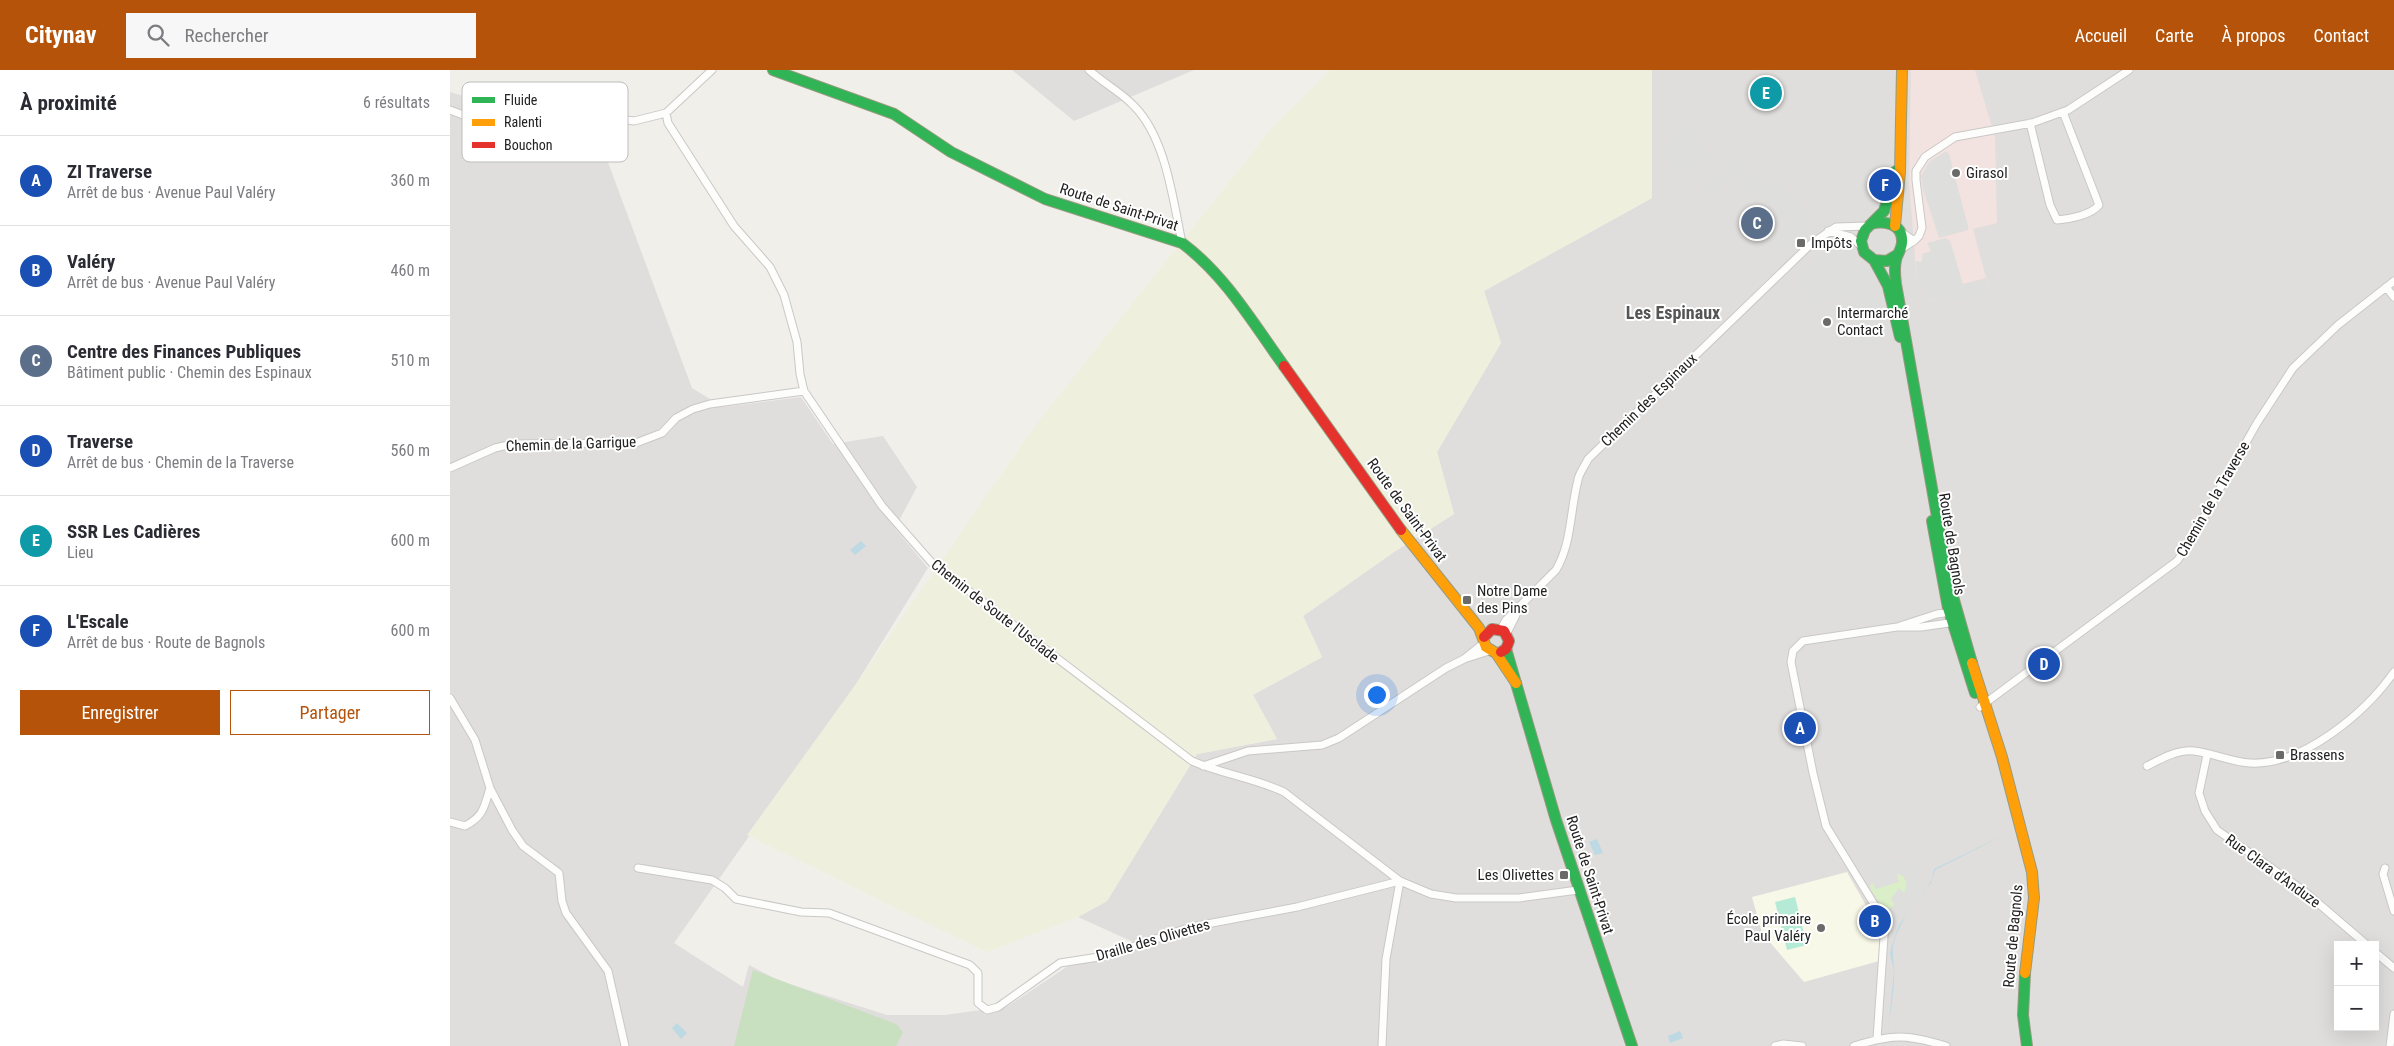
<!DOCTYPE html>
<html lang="fr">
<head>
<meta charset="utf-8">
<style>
  body { margin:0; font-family:"Roboto Condensed",sans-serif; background:#f7f7f7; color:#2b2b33 }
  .controls { position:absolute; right:15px; bottom:15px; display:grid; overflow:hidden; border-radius:0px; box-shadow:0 5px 20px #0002 }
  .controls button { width:45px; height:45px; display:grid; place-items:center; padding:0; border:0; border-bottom:1px solid #e1e1e2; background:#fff; color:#2b2b33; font:25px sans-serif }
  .you { position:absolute; left:926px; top:624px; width:18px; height:18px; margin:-12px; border:4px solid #fff; border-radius:50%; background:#1a73e8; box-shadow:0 0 0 8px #1a73e833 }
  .badge { display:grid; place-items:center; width:32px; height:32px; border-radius:50%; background:#b45309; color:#fff; font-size:16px; font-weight:700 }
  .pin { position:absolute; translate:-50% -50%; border:2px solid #fff; box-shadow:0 1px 5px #0006 }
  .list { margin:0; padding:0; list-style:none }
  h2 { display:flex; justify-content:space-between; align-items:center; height:65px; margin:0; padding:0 20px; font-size:21px }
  h2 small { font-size:16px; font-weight:400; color:#7c7c81 }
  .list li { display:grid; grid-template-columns:32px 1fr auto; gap:15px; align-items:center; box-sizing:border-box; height:90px; padding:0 20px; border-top:1px solid #e1e1e2 }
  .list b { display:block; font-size:19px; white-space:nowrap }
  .list p { margin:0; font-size:16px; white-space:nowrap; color:#7c7c81 }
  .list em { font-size:16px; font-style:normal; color:#7c7c81 }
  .actions { display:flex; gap:10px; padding:15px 20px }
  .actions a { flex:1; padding:11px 0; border:1px solid #b45309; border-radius:0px; text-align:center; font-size:18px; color:#b45309 }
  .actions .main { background:#b45309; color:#fff }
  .icon { flex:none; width:28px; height:28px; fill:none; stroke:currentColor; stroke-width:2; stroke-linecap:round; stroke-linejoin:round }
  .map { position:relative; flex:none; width:1944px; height:976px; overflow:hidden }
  header { display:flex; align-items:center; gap:30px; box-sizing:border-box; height:70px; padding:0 25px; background:#b45309; color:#fff }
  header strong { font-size:24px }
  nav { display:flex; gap:28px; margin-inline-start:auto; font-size:18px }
  .search { width:350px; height:45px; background:#f7f7f7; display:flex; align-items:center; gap:12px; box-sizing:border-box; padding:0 18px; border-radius:0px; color:#7c7c81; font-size:19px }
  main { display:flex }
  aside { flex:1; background:#fff }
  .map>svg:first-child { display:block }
  .residential { fill:#dfdedc; fill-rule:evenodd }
  .commercial { fill:#f2e3e0 }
  .education { fill:#f7f8e7 }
  .religious { fill:#dededc }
  .farmland { fill:#eef0dd }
  .grass { fill:#daeec8 }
  .forest { fill:#c8e0bf }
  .pitch { fill:#b4ead6 }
  .water { fill:#bcd9e4 }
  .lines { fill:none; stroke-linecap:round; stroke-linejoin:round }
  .street-casing { stroke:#c9c8c6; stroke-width:9 }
  .fast-casing { stroke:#979b80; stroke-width:12 }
  .slow-casing { stroke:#979b80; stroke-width:12 }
  .jam-casing { stroke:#979b80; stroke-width:12 }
  .street { stroke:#fdfdfc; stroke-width:7 }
  .fast { stroke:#30b455; stroke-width:10 }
  .slow { stroke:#ff9f0a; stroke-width:10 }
  .jam { stroke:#e5322d; stroke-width:10 }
  .poi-dot { fill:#6a6a68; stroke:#fff; stroke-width:2 }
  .labels { text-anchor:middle; stroke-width:4; stroke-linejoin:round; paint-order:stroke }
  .poi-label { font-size:15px; fill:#222; stroke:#fff; text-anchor:start }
  .street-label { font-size:15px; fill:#222; stroke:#fff }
  .quarter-label { font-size:18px; font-weight:bold; fill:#555; stroke:#fff }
  .key { fill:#fff; stroke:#bdbdbd; stroke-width:1 }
  .key-label { font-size:14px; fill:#222 }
</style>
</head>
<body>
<header>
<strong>Citynav</strong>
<div class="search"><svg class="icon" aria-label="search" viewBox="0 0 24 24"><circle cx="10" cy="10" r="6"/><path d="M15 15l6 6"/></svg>Rechercher</div>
<nav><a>Accueil</a><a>Carte</a><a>À propos</a><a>Contact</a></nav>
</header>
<main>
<aside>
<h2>À proximité<small>6 résultats</small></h2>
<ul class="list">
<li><span class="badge" style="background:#1a4fb4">A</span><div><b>ZI Traverse</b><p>Arrêt de bus · Avenue Paul Valéry</p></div><em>360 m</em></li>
<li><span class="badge" style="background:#1a4fb4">B</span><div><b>Valéry</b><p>Arrêt de bus · Avenue Paul Valéry</p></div><em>460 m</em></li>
<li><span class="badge" style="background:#5c6f8a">C</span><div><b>Centre des Finances Publiques</b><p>Bâtiment public · Chemin des Espinaux</p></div><em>510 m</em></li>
<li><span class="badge" style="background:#1a4fb4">D</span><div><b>Traverse</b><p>Arrêt de bus · Chemin de la Traverse</p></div><em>560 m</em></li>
<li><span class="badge" style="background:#0f9aa8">E</span><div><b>SSR Les Cadières</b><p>Lieu</p></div><em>600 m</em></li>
<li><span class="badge" style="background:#1a4fb4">F</span><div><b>L'Escale</b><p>Arrêt de bus · Route de Bagnols</p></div><em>600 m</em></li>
</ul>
<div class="actions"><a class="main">Enregistrer</a><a>Partager</a></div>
</aside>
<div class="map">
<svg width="1944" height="976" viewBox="0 0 1944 976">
  <rect width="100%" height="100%" fill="#f0efea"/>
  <path class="residential" d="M562 0H744L624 51Z
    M1202 0H1944V976H0V22L42 35 92 40 143 52 242 318 273 337 351 327 383 374 433 366 467 417 445 458 478 498 406 614 224 873 293 917 299 895 330 911 437 945H495L531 940 535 945 558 936 621 894 661 888 692 876 628 847 657 831 747 684 827 669 803 625 872 587 853 546 944 482 1004 444 987 382 1051 273 1034 221 1202 128ZM1888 875H1925V957H1888Z"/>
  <path class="commercial" d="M1461 0H1525L1545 67 1547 153 1523 159 1540 222 1500 233 1497 227 1477 231 1475 220 1467 213 1459 111Z"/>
  <path class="education" d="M1397 802 1426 853 1430 855V860L1432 861 1429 891 1354 912 1312 863 1302 827Z"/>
  <path class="religious" d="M1241 52 1260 91 1230 107 1210 79Z
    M1496 81 1499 84 1518 156V160L1489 168 1473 119 1471 106 1479 92Z
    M1280 90 1284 93 1292 91 1318 115 1326 108 1363 149 1353 158 1358 163 1333 186 1319 172 1339 151 1316 127 1310 132 1283 106 1253 134 1248 129 1252 125 1249 121Z
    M1496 168 1500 171 1513 214 1536 208 1540 222 1500 233 1497 227 1477 231 1475 220 1467 213 1466 191 1472 192V184L1481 181 1477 173Z
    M1397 176 1409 194 1425 208 1435 252 1430 261 1433 277 1408 281 1397 226 1356 234 1349 196 1365 193 1370 181Z
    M1462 788 1477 815 1450 852H1443L1438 840 1442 838 1441 830 1450 817 1454 822 1453 806 1448 804 1449 812 1426 819 1415 801 1445 789Z"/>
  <path class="farmland" d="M881 0H1202V128L1034 221 1051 273 987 382 1004 444 944 482 853 546 872 587 803 625 827 669 747 684 657 831 628 847 537 882 297 765 406 614 585 356 823 57Z"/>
  <path class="grass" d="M1447 804 1453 806C1457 812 1458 816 1454 823L1449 818 1441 829 1445 835 1438 840 1434 839 1421 820 1420 816 1422 813 1426 819 1449 812Z"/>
  <path class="forest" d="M303 900 446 954 453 962 446 976H284Z"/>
  <path class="pitch" d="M1345 827 1357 875 1337 880 1325 832Z"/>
  <path class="water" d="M411 471 416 476 405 485 400 480Z
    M1558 763 1485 800C1479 824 1458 837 1449 859 1440 878 1443 881 1444 900 1445 918 1440 943 1438 962L1444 901 1440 883 1443 872 1449 855 1481 813 1484 799Z
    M1147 769 1153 783 1145 785 1139 772Z
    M227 953 237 963 231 969 222 958Z
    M1230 961 1233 968 1220 973 1218 966Z"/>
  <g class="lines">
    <defs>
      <path id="street" d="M639 0C653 13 671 22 684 36 716 68 723 130 732 173
        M0 40 21 48 126 50 155 47 184 51 216 43 262 0
        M216 43 218 53 284 156 320 197 334 225 347 272 350 304 354 321 432 436 482 493 742 691C772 704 805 708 834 722L950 811 936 889 932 976
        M1580 53 1600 135 1607 150C1620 149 1641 145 1649 135L1613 42
        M1378 161 1401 167 1412 177
        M1464 171 1469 166 1472 158 1466 110V101L1475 87 1505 67 1582 53 1618 40 1679 0
        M1451 179 1464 171 1451 162
        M1936 217 1944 227
        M0 398 45 378 62 374 186 373 212 363 226 348 243 339 260 334 354 321
        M1450 556 1487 544 1502 542
        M1051 559 1056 550 1106 500C1122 473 1120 440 1128 410 1129 403 1135 396 1138 389L1361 174 1386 157 1418 156
        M1057 563 1066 545
        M1017 588 1039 581
        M0 628 25 670 40 718 62 760 73 776 109 803 112 831 116 843 158 901 175 976
        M1530 637 1727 491 1737 477 1807 353 1843 298 1888 255 1944 211
        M1757 685 1749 723 1755 741 1767 760 1854 821 1917 875
        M753 696 798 681 872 675 889 668 996 598 1014 589 1034 573
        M1697 696C1711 689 1728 679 1744 681 1763 683 1781 692 1800 693 1853 696 1916 642 1944 602
        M0 752 15 756C34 746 34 737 40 718
        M188 798 262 810 275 818 286 829 351 842 379 843 520 895 528 903V933L537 940 548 937 610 893 655 886 741 857 847 837 950 811 981 824 1006 828H1069L1128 820
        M1935 798 1933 804 1944 841
        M1925 882 1944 898
        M1427 969 1435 852 1376 756 1363 703 1341 592 1343 581 1353 571 1447 557H1471L1506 552
        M1325 976 1333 974 1352 976
        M1404 976C1443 964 1456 964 1496 976
        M1940 976 1944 944"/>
      <path id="fast" d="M323 0 444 44 501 82 595 129 732 173C775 205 803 253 834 296
        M1446 101 1434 141 1415 160 1411 171 1414 182 1424 190 1437 191 1447 185
        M1421 154C1435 150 1453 154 1452 172 1452 179 1447 184 1446 190 1444 198 1445 206 1446 214L1498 509 1522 593
        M1424 190 1438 216 1450 267
        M1482 451 1498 538 1525 623
        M1056 579 1106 750 1182 976
        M1575 903 1573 945 1577 976"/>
      <path id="slow" d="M1445 156 1450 102 1452 0
        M951 460 1029 558 1036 577 1046 583 1066 613
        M1522 593 1552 687 1582 802 1584 828 1575 903"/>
      <path id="jam" d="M834 296 951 460
        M1034 567 1042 559 1054 561 1059 571 1056 579 1051 582"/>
    </defs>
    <use href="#street" class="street-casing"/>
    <use href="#fast" class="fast-casing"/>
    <use href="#slow" class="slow-casing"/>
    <use href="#jam" class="jam-casing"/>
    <use href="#street" class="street"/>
    <use href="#fast" class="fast"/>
    <use href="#slow" class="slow"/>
    <use href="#jam" class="jam"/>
  </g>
  <g class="poi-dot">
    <circle cx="1506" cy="103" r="5"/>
    <rect x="1346" y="168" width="10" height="10" rx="2.5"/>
    <circle cx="1377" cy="252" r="5"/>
    <rect x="1012" y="525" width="10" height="10" rx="2.5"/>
    <rect x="1825" y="680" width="10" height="10" rx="2.5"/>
    <rect x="1109" y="800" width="10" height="10" rx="2.5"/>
    <circle cx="1371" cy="858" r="5"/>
  </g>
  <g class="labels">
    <g class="poi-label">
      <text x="1516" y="108">Girasol</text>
      <text x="1361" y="178">Impôts</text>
      <text x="1387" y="248">Intermarché<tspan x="1387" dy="17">Contact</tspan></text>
      <text x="1027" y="526">Notre Dame<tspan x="1027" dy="17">des Pins</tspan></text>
      <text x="1840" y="690">Brassens</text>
      <text x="1104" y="810" text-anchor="end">Les Olivettes</text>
      <text x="1361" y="854" text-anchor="end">École primaire<tspan x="1361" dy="17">Paul Valéry</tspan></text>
    </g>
    <g class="street-label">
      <text transform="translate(669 137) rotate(18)" y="5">Route de Saint-Privat</text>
      <text transform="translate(1199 330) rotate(-44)" y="5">Chemin des Espinaux</text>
      <text transform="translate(121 374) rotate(-2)" y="5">Chemin de la Garrigue</text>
      <text transform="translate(1763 429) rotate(-60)" y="5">Chemin de la Traverse</text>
      <text transform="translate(957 440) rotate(54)" y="5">Route de Saint-Privat</text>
      <text transform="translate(1502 474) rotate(81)" y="5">Route de Bagnols</text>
      <text transform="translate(545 541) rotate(38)" y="5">Chemin de Soute l'Usclade</text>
      <text transform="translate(1823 801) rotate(36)" y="5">Rue Clara d'Anduze</text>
      <text transform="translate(1140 805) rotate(72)" y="5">Route de Saint-Privat</text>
      <text transform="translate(1563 866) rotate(-85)" y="5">Route de Bagnols</text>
      <text transform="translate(703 870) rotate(-16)" y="5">Draille des Olivettes</text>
    </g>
    <g class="quarter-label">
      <text x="1223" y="249">Les Espinaux</text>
    </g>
  </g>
  <rect x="12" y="12" width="166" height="80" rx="8" class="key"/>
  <rect x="22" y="27" width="23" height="6" fill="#30b455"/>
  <rect x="22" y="49" width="23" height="7" fill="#ff9f0a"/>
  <rect x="22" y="72" width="23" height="6" fill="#e5322d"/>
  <g class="key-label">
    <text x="54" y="35">Fluide</text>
    <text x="54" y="57">Ralenti</text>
    <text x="54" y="80">Bouchon</text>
  </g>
</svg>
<div class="controls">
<button>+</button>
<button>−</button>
</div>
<div class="you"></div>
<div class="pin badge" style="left:1350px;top:658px;background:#1a4fb4">A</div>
<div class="pin badge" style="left:1425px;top:851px;background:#1a4fb4">B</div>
<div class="pin badge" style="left:1307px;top:153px;background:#5c6f8a">C</div>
<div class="pin badge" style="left:1594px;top:594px;background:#1a4fb4">D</div>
<div class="pin badge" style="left:1316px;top:23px;background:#0f9aa8">E</div>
<div class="pin badge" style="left:1435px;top:115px;background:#1a4fb4">F</div>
</div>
</main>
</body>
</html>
